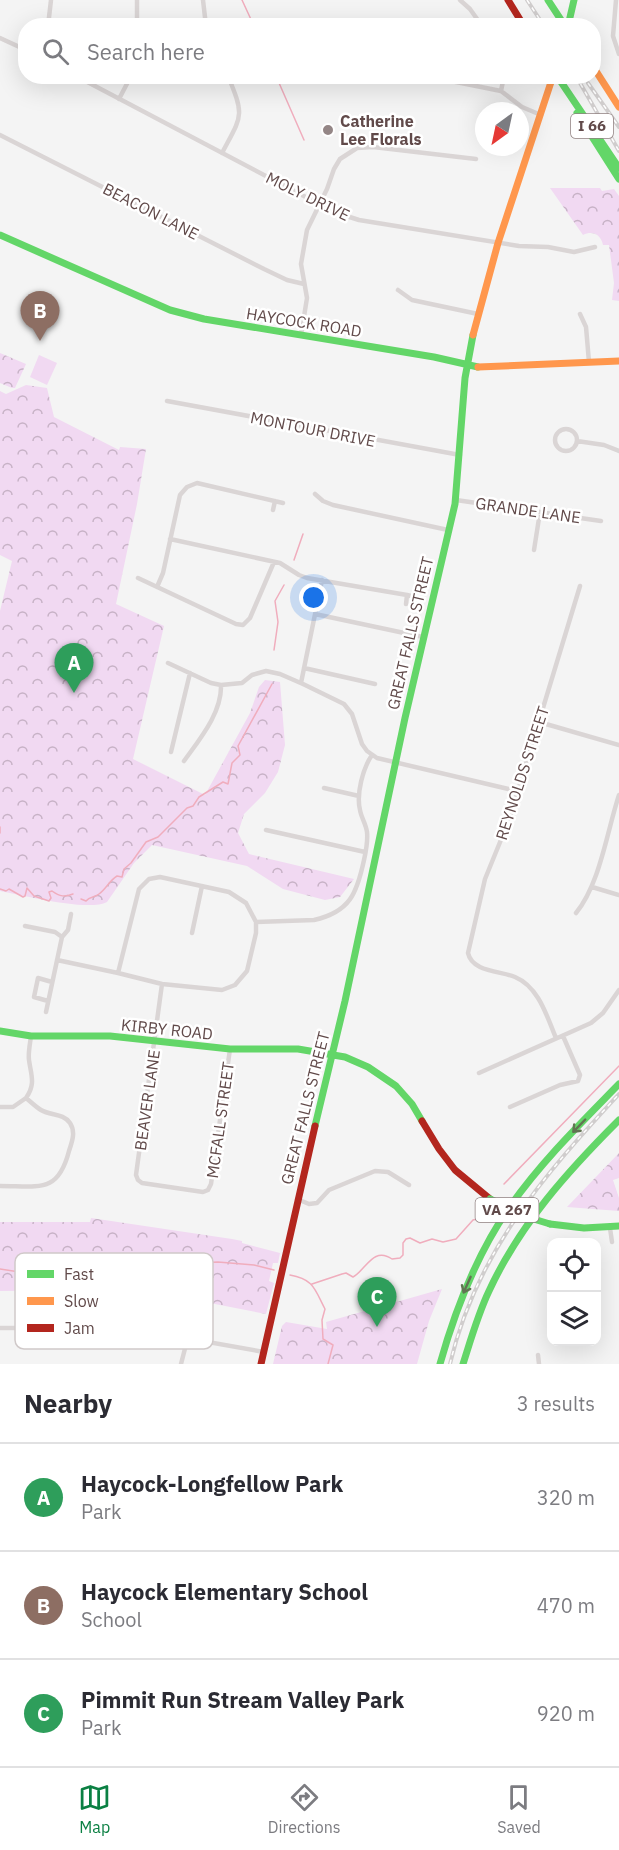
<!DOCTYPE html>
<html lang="en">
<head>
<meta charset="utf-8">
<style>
  body { margin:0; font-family:"IBM Plex Sans",sans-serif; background:#f2f2f3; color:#2b2b33 }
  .controls { position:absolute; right:18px; bottom:18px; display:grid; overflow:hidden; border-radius:12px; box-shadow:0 6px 24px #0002 }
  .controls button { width:54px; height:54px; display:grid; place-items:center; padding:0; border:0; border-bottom:2px solid #e1e1e2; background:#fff; color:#2b2b33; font:30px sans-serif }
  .compass { position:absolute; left:475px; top:102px; width:54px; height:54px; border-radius:50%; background:#fff; box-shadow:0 6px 24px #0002; rotate:213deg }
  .you { position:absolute; left:314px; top:598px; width:21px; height:21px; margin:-15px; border:4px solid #fff; border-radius:50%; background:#1a73e8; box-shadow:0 0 0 9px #1a73e833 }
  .badge { display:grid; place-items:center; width:39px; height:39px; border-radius:50%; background:#0b8043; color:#fff; font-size:20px; font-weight:700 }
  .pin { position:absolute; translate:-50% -50px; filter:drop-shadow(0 2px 3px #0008) }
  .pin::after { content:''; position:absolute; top:32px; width:21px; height:18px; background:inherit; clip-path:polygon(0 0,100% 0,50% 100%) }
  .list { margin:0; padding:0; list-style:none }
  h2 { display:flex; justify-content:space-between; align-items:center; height:78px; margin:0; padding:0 24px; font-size:26px }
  h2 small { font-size:20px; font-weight:400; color:#7c7c81 }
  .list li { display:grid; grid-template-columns:39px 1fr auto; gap:18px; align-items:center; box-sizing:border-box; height:108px; padding:0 24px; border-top:2px solid #e1e1e2 }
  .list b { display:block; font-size:22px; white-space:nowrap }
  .list p { margin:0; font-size:20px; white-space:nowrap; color:#7c7c81 }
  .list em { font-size:20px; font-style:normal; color:#7c7c81 }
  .icon { flex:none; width:33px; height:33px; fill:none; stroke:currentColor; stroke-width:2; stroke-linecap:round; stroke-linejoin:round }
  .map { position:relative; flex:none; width:619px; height:1364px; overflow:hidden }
  .search { position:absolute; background:#fff; box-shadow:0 6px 24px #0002; left:18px; right:18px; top:18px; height:66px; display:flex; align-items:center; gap:15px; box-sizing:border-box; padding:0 21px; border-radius:24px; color:#7c7c81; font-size:22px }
  .sheet { height:402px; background:#fff }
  nav { display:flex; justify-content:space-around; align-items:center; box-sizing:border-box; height:84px; border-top:2px solid #e1e1e2; background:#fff; font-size:16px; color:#7c7c81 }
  nav a { display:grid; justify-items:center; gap:3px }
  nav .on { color:#0b8043 }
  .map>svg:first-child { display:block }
  .forest { fill:url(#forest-crowns) }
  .pitch { fill:#f1d9f2 }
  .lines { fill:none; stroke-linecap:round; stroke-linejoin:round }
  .stream { stroke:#f0adbd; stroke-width:1.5 }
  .street { stroke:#dad5d5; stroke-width:4.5 }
  .fast { stroke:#63d668; stroke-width:7 }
  .slow { stroke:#ff974d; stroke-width:7 }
  .jam { stroke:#b3261e; stroke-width:7 }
  .rail-casing { stroke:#d0cdcd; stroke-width:4 }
  .rail { stroke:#fff; stroke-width:1.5; stroke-dasharray:4.5; stroke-linecap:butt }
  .fast-bridge { stroke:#63d668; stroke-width:7 }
  .oneway { stroke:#627453 }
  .poi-dot { fill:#948686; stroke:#fff; stroke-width:2 }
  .labels { text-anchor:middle; stroke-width:5; stroke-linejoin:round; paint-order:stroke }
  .shield { fill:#fff; stroke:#908080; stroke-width:1.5 }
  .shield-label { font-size:15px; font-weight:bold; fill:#614a4a }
  .poi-label { font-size:16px; font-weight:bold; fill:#614a4a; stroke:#fff; text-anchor:start }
  .street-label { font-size:16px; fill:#614a4a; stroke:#fff }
  .key { fill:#fff; stroke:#d0c9c9; stroke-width:1.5 }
  .key-label { font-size:16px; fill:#614a4a }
</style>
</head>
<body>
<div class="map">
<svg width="619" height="1364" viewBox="0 0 619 1364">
  <defs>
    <pattern id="forest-crowns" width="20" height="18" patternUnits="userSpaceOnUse" patternTransform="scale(1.5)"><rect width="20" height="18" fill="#f1d9f2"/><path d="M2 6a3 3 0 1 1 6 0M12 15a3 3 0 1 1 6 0" fill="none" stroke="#c7b2c6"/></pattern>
  </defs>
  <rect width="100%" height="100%" fill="#f4f4f4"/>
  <path class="forest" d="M550 188H600L602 191 614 189 619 196V301L612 300 614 283 609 245H603C601 235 593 230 583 235Z
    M0 353 26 364 15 388H12L0 383Z
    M26 385 47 388 54 417 119 450 120 447 146 449 137 504 116 604 164 626 133 759 205 795 250 713 259 687 265 680 280 682 285 745 278 772 265 793 244 814 238 833 249 854 354 879 340 897 325 900 283 889 247 866 152 845 134 863 107 902C88 912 22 895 0 891V611L12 561 0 555V391L6 394Z
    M619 1153V1178L613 1180 619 1198V1211L567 1207Z
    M91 1218 232 1239 242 1241V1243L280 1253 278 1263H273L269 1281 274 1283 266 1314 143 1290 0 1291V1222H90Z
    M442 1289 429 1321 417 1364H273L282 1326 286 1322 327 1329 326 1322Z"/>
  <path class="pitch" d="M39 355 57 363 47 385 30 377Z"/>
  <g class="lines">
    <path class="stream" d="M242 0 254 26
      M276 76 304 140
      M294 560 303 534
      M274 650 278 622 275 601 284 585
      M0 827V833
      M0 889 6 891 9 889 23 897 25 896 27 888 34 896 49 901 51 898 49 892 52 891C60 897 65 897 73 894
      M81 899 86 901C90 896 94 898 99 894 106 889 109 881 117 876L122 877 124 869 131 863 146 842 158 837 187 808 193 806 199 797 223 782 228 784 232 763 240 755 238 746 272 684
      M504 1184 619 1066
      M0 1269 26 1273 67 1265 132 1264 149 1268 175 1269 187 1268 196 1263 218 1262 254 1265 274 1270
      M290 1275C314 1279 315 1290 325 1309L322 1320 323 1339 333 1345 328 1364
      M312 1284 342 1274 346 1273 353 1277C366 1270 373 1246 392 1259L400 1258 403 1255V1243L406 1239 410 1238 420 1243 432 1239 443 1242 456 1239 473 1220 484 1217"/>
    <path class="street" d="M203 0 206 26
      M460 0 470 9 482 26
      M616 0 613 36 619 54
      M48 26 51 0
      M137 26V0
      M0 38 26 50
      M76 76 319 204 337 213 359 220 519 246 548 247 574 252 595 247
      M426 76 501 91 522 107 541 115
      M501 91 504 76
      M119 99 131 76
      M0 135 264 269 287 280 304 284
      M222 153C242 115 245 117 228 76
      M398 290 412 300 478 314
      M580 314 586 327 589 362
      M301 335 307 298 301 264 307 230 327 189 334 169 340 159 357 148 373 147 476 159
      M167 401 460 455
      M555 440a11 11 0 1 1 22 0a11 11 0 1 1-22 0Z
      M577 441 604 445 619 451
      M315 494 323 501 333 505 448 530
      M456 500 601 521
      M273 510 275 501
      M170 539 280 563 299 575 307 578 407 595
      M534 550 540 512
      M138 578 236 624 243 625 250 618 274 562
      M157 587 163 573 180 495 187 487 197 483 283 503
      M406 604 407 595 415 597
      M315 614 423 637
      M168 663 211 683 221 685 242 683 252 675 266 671 280 674 303 684 344 704 352 714 362 744 367 751 377 758 517 791
      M304 668 375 684
      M301 683 322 580
      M539 722 619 745
      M171 752 190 673
      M184 761C199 740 222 713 221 685
      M324 788 359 796
      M266 830 365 852
      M160 877 229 892 246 903 256 922V933L247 971 235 985 222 990 162 984 118 973 139 889 149 879Z
      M592 887 619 895
      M576 913C600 884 607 831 619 795
      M256 922 314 920C350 912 357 893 364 860 366 851 368 841 367 832 366 824 361 817 360 810 356 794 363 768 372 755
      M25 926 55 932 62 937
      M192 933 202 886
      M57 960 118 973
      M48 1001 34 997 38 978 52 982
      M46 1012 62 937 68 930 71 914
      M556 1038C547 1017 539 987 515 977 501 971 472 972 468 953L485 879 509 820 580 586
      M479 1073 591 1023 603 1013 619 990
      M26 1098C36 1084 31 1075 29 1060 28 1053 30 1044 31 1036
      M0 1107H13L26 1098C31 1102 36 1107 41 1110 51 1116 63 1113 70 1123 76 1132 72 1142 69 1151 58 1194 39 1186 0 1186
      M510 1107 560 1085 578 1081 580 1075 563 1036
      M138 1180 136 1175 162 984
      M138 1180 142 1183 203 1192 208 1190
      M208 1190 211 1184 230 1049
      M297 1199 309 1204 317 1203 329 1190 375 1171 388 1172 409 1185
      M610 1228 612 1242
      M0 1328H129L264 1352
      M538 1355 539 1364
      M181 1364 188 1337"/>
    <path class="fast" d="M548 0 565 26
      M568 26 574 0
      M557 76 619 168
      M577 113 619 179
      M0 235 170 310 204 319 434 357 478 367
      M0 1031 31 1036H110L230 1049H298L345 1057 368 1067 396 1086 412 1104 422 1121
      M315 1126 345 1001 405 718 455 504 465 378 473 335
      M550 1224 584 1228 619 1226
      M440 1364C456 1307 477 1253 511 1205 543 1160 581 1123 619 1084
      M463 1364C471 1339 478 1314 489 1291 520 1224 568 1171 619 1120"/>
    <path class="slow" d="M594 68 619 107
      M473 335 498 243 553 76
      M478 367 619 361"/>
    <path class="jam" d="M508 0 524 26
      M422 1121 439 1149 455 1170 490 1199
      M261 1364 315 1126"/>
    <defs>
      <path id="rail" d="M527 0 544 26
        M576 76 619 151
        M588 83 619 127
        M450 1364C476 1253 544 1175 619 1094"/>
    </defs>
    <use href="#rail" class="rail-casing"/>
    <use href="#rail" class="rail"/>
    <path class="fast-bridge" d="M490 1199 527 1217 550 1224"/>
  </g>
  <defs><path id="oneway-shaft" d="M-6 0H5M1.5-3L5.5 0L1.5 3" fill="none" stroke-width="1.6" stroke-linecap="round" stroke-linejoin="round" transform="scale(1.5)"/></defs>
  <g class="oneway">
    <use href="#oneway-shaft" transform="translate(579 1126) rotate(134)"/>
    <use href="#oneway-shaft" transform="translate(467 1285) rotate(114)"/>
  </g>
  <circle class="poi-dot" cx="328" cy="130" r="6"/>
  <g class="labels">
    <g class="shield">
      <rect x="571" y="114" width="42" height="24" rx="4.5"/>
      <rect x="475.5" y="1198" width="63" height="24" rx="4.5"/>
    </g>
    <g class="shield-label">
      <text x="592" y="131">I 66</text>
      <text x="507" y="1215">VA 267</text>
    </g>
    <g class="poi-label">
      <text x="340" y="127">Catherine<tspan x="340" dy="18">Lee Florals</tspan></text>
    </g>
    <g class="street-label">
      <text transform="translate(308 196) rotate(26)" y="6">MOLY DRIVE</text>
      <text transform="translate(151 211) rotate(27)" y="6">BEACON LANE</text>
      <text transform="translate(304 322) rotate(9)" y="6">HAYCOCK ROAD</text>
      <text transform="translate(313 429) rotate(11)" y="6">MONTOUR DRIVE</text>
      <text transform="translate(528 510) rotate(8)" y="6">GRANDE LANE</text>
      <text transform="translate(410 633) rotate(-77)" y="6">GREAT FALLS STREET</text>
      <text transform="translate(522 773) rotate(-72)" y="6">REYNOLDS STREET</text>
      <text transform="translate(167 1029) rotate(6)" y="6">KIRBY ROAD</text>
      <text transform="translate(147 1100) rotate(-82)" y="6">BEAVER LANE</text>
      <text transform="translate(305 1108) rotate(-76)" y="6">GREAT FALLS STREET</text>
      <text transform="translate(220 1120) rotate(-82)" y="6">MCFALL STREET</text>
    </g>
  </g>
  <rect x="15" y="1253" width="198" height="96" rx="9" class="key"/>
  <rect x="27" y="1270" width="27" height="8" fill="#63d668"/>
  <rect x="27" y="1297" width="27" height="8" fill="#ff974d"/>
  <rect x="27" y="1324" width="27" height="8" fill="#b3261e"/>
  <g class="key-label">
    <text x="64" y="1280">Fast</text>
    <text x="64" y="1307">Slow</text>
    <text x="64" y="1334">Jam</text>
  </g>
</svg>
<div class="controls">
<button><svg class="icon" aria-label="locate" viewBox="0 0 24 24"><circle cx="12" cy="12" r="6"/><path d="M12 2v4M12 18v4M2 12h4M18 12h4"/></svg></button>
<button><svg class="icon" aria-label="layers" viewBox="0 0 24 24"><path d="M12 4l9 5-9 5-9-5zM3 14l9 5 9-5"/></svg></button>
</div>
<svg class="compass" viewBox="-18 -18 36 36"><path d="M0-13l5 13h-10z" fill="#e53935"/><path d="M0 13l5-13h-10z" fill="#7c7c81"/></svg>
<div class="you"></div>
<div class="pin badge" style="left:74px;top:693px;background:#2e9e5b">A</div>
<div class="pin badge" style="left:40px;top:341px;background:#8d6e63">B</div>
<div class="pin badge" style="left:377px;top:1327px;background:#2e9e5b">C</div>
<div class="search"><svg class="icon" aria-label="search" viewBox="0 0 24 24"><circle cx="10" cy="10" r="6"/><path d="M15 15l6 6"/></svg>Search here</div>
</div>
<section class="sheet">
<h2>Nearby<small>3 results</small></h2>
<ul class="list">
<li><span class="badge" style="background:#2e9e5b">A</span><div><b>Haycock-Longfellow Park</b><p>Park</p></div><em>320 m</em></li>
<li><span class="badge" style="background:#8d6e63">B</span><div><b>Haycock Elementary School</b><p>School</p></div><em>470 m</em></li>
<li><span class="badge" style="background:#2e9e5b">C</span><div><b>Pimmit Run Stream Valley Park</b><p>Park</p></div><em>920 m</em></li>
</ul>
</section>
<nav>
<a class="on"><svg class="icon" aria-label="map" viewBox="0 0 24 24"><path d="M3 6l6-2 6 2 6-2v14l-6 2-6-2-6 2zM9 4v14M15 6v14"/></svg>Map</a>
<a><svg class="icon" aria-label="directions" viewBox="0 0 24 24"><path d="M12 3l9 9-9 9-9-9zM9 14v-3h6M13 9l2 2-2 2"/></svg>Directions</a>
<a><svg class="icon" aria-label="saved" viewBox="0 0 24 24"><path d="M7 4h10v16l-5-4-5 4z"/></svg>Saved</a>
</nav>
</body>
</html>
